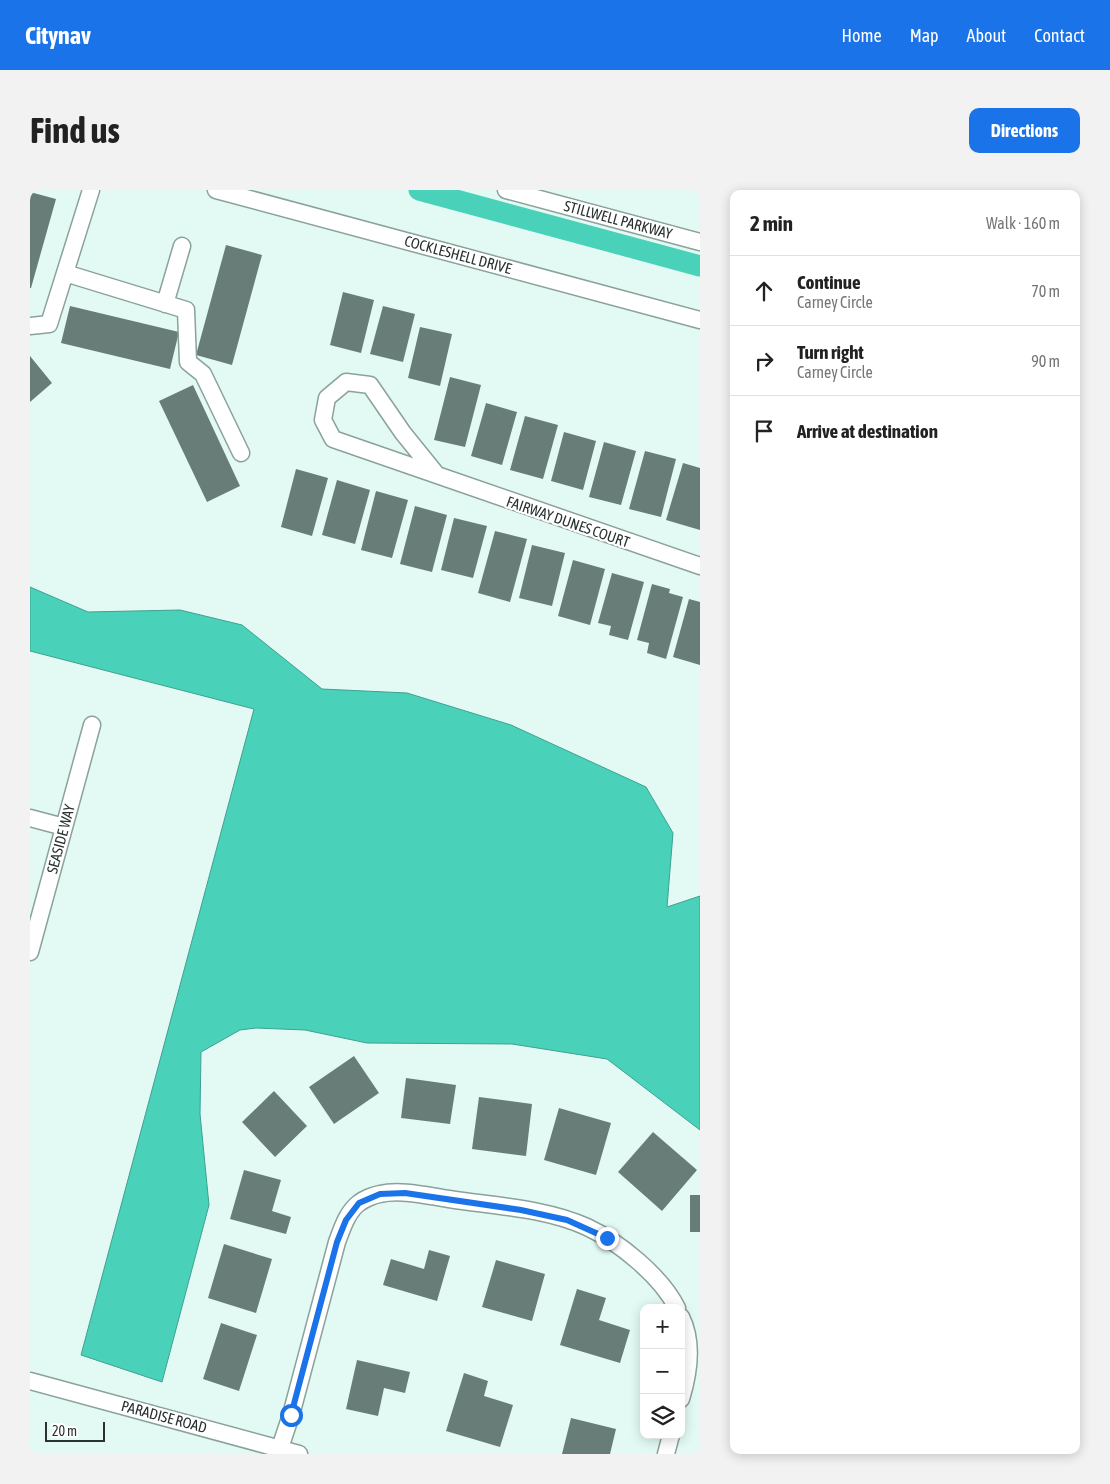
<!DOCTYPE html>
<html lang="en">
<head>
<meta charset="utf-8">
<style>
  body { margin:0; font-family:"Asap Condensed",sans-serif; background:#f2f2f2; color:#222 }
  .controls { position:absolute; right:15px; bottom:15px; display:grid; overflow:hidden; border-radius:10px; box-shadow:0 2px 12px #0003 }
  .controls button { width:45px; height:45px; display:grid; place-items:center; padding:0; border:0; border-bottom:1px solid #e0e0e0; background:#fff; color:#222; font:25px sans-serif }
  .scale { position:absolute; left:15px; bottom:12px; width:60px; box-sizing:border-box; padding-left:5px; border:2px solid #293230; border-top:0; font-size:14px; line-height:18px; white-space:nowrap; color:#293230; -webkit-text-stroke:4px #fff; paint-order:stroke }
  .stop { position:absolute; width:15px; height:15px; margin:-11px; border:4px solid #1a73e8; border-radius:50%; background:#fff }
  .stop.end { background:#1a73e8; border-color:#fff; box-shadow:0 1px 5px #0008 }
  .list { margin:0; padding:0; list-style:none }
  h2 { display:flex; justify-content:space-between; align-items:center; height:65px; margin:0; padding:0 20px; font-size:21px }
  h2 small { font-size:16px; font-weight:400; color:#767676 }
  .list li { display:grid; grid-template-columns:32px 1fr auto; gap:15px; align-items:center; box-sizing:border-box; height:70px; padding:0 20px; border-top:1px solid #e0e0e0 }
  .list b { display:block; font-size:19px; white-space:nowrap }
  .list p { margin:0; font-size:16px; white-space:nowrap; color:#767676 }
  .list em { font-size:16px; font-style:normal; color:#767676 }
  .icon { flex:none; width:28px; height:28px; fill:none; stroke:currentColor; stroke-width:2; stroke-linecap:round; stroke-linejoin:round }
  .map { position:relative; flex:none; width:670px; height:1264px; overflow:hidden; border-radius:10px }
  header { display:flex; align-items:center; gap:30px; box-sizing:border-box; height:70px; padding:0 25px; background:#1a73e8; color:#fff }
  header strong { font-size:24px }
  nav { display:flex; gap:28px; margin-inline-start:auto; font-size:18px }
  .intro { display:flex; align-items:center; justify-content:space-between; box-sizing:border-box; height:120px; padding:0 30px }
  h1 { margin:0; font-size:35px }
  .button { padding:12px 22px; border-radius:10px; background:#1a73e8; color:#fff; font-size:18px; font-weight:700 }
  main { display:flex; gap:30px; padding:0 30px }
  aside { flex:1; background:#fff; border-radius:10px; box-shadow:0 2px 12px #0003 }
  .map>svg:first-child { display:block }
  .water { fill:#49d1b9; stroke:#3fa190 }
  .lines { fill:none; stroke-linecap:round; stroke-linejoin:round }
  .canal { stroke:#49d1b9; stroke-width:21 }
  .building { fill:#697d78 }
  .minor-casing { stroke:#8ba19b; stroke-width:19 }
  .minor { stroke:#fff; stroke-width:16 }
  .route { stroke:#1a73e8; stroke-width:6 }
  .labels { text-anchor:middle; stroke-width:4.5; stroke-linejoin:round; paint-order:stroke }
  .street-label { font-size:15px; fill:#293230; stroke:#fff }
</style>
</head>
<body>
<header>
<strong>Citynav</strong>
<nav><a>Home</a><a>Map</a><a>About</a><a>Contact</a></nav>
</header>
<div class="intro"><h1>Find us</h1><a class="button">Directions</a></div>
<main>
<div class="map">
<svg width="670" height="1264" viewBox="0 0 670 1264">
  <rect width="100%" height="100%" fill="#e3faf4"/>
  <path class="water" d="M0 397 58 422 150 420 212 435 292 499 377 503 481 535 616 597 643 643 637 717 670 706V940L577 869 482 854 337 853 275 840 226 838 210 840 171 862 170 924 179 1015 132 1192 51 1165 224 519 0 461Z"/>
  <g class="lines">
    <path class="canal" d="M389 0 670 76"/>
  </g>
  <path class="building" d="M0 2 26 9 1 98H0Z
    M196 55 232 65 202 175 166 165Z
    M313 102 344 110 331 163 300 155Z
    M40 116 149 142 140 179 31 153Z
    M353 116 385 124 373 172 340 164Z
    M390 137 422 144 410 196 378 188Z
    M0 166 22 193 0 212Z
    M420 187 451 195 435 257 404 250Z
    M163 195 210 296 177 312 129 211Z
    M456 213 487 222 472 275 441 266Z
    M495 226 528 235 513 289 480 280Z
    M534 242 566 251 553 300 521 291Z
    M574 252 606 261 591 315 559 307Z
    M615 261 646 269 631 327 599 319Z
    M653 273 670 278V340L636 330Z
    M266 279 298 288 282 346 251 337Z
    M307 290 340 300 325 354 292 345Z
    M346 301 378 310 362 368 331 360Z
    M385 316 417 325 402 382 370 374Z
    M424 328 457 336 443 388 411 380Z
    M465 341 497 349 480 412 448 403Z
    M502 355 535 363 522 416 489 408Z
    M543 370 575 379 560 435 528 426Z
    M582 383 614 392 598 450 579 445 581 436 568 433Z
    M622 394 640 399 639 403 653 407 636 469 617 463 619 453 607 450Z
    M659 409 670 412V475L643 467Z
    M324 866 349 903 304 934 279 897Z
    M376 888 426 895 420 934 371 928Z
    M244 901 277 936 245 967 212 932Z
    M449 907 502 914 496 966 442 959Z
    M529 918 581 933 566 985 514 970Z
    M623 942 667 980 632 1021 588 982Z
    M214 980 251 990 242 1021 261 1027 256 1044 200 1029Z
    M660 1005H670V1042H660Z
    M194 1054 242 1069 226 1123 178 1108Z
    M399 1060 420 1066 407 1111 353 1095 361 1069 394 1079Z
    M466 1070 515 1084 502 1131 452 1117Z
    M547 1099 576 1108 569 1130 600 1140 590 1173 530 1155Z
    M191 1133 227 1145 209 1201 173 1189Z
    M327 1170 380 1182 375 1203 354 1198 348 1226 316 1219Z
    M434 1183 458 1191 454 1206 483 1215 470 1257 416 1241Z
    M541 1228 586 1239 580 1264H532Z"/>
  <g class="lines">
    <defs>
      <path id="minor" d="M186 0 670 130
        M476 0 670 52
        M35 83 156 120 158 172 173 184 211 263
        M135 114 152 56
        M0 136 19 134 61 0
        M316 192 340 195 373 243 407 285 303 249 293 230 297 208Z
        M407 285 670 376
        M0 628 34 637
        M0 762 62 535
        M651 1127C664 1153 659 1183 651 1209
        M0 1191 269 1264
        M248 1264 261 1225 307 1052C312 1039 317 1022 329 1013 334 1009 344 1005 350 1004 371 999 398 1006 419 1009 464 1016 515 1018 557 1037 589 1052 631 1086 647 1118
        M636 1264 641 1245"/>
    </defs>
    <use href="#minor" class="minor-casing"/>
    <use href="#minor" class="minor"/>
  </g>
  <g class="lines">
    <path class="route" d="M261 1225 307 1052 316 1030 329 1013 350 1004 375 1003 491 1020 537 1030 577 1048"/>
  </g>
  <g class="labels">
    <g class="street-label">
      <text transform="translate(588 30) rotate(15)" y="5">STILLWELL PARKWAY</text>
      <text transform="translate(428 65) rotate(15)" y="5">COCKLESHELL DRIVE</text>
      <text transform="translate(538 332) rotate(19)" y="5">FAIRWAY DUNES COURT</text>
      <text transform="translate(31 649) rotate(-75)" y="5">SEASIDE WAY</text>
      <text transform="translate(134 1227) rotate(15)" y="5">PARADISE ROAD</text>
    </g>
  </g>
</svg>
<div class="controls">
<button>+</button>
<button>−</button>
<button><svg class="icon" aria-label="layers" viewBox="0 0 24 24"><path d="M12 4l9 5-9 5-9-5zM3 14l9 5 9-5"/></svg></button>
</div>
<div class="scale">20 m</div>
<div class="stop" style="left:261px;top:1225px"></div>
<div class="stop end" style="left:577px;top:1048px"></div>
</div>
<aside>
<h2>2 min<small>Walk · 160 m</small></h2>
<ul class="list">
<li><svg class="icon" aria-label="ahead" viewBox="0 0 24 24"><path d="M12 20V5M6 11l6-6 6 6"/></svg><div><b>Continue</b><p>Carney Circle</p></div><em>70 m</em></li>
<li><svg class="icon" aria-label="right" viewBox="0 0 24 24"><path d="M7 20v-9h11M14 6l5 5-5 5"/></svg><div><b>Turn right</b><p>Carney Circle</p></div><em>90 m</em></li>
<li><svg class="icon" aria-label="arrive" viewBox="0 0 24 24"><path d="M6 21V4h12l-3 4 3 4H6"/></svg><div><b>Arrive at destination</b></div></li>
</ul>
</aside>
</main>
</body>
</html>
